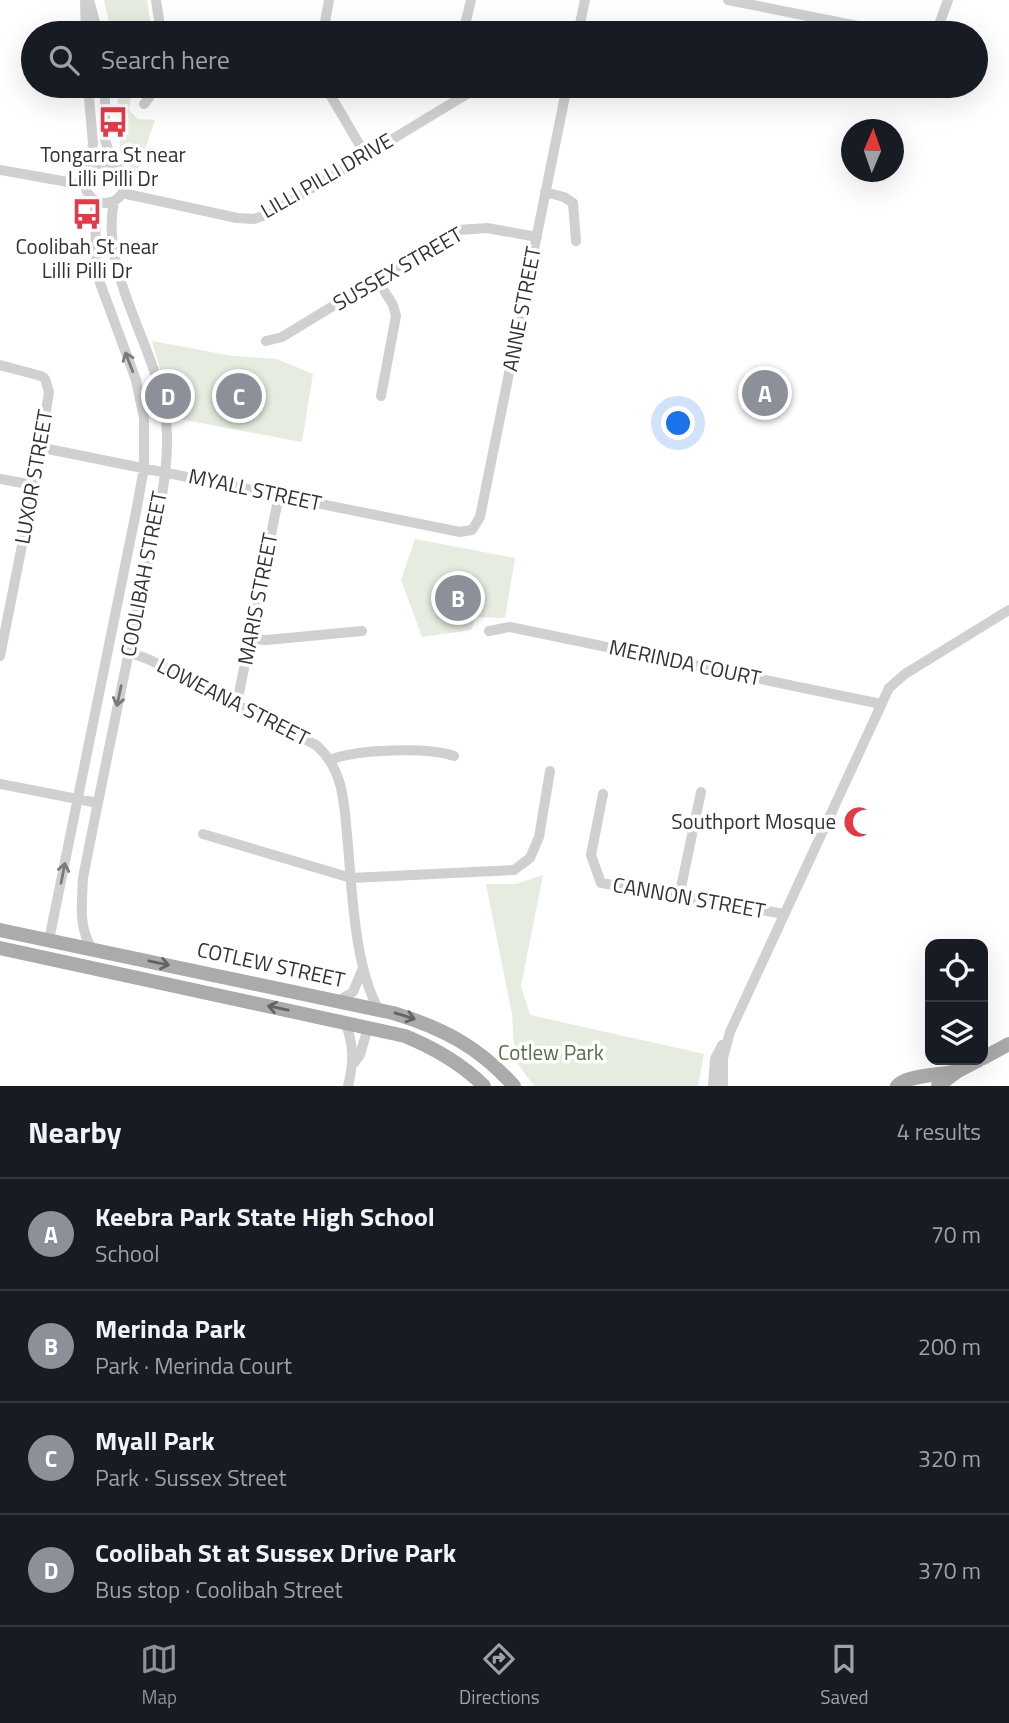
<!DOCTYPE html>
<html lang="en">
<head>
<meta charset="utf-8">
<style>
  body { margin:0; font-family:"Titillium Web",sans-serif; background:#242831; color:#f1f3f6 }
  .controls { position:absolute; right:21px; bottom:21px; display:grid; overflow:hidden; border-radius:14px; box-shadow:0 7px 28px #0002 }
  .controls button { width:63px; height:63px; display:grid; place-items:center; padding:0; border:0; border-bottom:2px solid #363941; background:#171b24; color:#f1f3f6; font:35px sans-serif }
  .compass { position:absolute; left:841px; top:119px; width:63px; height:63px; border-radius:50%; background:#171b24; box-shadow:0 7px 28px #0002; rotate:2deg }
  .you { position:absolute; left:679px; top:424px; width:24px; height:24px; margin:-18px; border:5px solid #fff; border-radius:50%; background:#1a73e8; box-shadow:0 0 0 10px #1a73e833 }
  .badge { display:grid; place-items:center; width:46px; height:46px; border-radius:50%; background:#8c9099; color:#fff; font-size:23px; font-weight:700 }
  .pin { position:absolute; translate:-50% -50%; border:4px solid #fff; box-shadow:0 2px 7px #0006 }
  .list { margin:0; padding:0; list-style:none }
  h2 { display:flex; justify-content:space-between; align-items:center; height:91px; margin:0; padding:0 28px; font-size:30px }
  h2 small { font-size:23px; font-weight:400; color:#9ea1a6 }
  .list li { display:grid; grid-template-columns:46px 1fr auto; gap:21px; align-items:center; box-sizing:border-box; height:112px; padding:0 28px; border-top:2px solid #363941 }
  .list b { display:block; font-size:26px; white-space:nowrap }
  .list p { margin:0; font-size:23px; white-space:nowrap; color:#9ea1a6 }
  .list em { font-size:23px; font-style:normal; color:#9ea1a6 }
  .icon { flex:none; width:38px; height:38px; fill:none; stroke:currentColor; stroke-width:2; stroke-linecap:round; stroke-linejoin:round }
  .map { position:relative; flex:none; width:1009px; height:1086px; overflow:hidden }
  .search { position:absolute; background:#171b24; box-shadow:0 7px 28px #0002; left:21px; right:21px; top:21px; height:77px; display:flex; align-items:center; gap:18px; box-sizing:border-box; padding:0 24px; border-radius:38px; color:#9ea1a6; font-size:26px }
  .sheet { height:539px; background:#171b24 }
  nav { display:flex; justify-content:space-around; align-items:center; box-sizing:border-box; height:98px; border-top:2px solid #363941; background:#171b24; font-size:19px; color:#9ea1a6 }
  nav a { display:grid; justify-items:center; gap:4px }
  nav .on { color:#8c9099 }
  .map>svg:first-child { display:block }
  .green { fill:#e6ecdf }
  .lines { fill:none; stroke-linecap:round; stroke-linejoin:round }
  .minor { stroke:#d0d0d0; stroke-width:10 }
  .major { stroke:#ababab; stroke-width:14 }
  .oneway { stroke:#7a7a7a }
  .oneway2 { stroke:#636363 }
  .labels { text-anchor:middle; stroke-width:7; stroke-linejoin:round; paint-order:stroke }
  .poi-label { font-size:21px; fill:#333; stroke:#fff }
  .street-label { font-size:21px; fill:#333; stroke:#fff }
  .park-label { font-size:21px; fill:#56703f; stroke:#fff }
</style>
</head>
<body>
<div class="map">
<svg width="1009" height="1086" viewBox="0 0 1009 1086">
  <rect width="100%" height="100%" fill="#fff"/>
  <path class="green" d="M104 0H147L152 33H111Z
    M117 86H146L131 97 129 110 138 119 155 120 136 176 120 152Z
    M152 341 233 356 277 359 313 374 302 442 174 418Z
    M415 539 515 558 505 618 476 617 471 630 422 637 401 580Z
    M543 875 521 986 530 1015 704 1054 698 1086H534L515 1060 512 1014 486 884H516Z"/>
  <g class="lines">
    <path class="minor" d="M89 0 98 33
      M156 0 161 33
      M728 0 893 33
      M85 1 86 33
      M323 33 329 0
      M463 33 471 0
      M578 33 585 0
      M936 33 948 0
      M88 86 93 143 89 169
      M105 86V140L113 164
      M325 86 365 154
      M531 86 566 93
      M144 104 154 91 155 86
      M85 183a20 20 0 1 1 40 0a20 20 0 1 1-40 0Z
      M0 170 85 185
      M545 192 564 197 573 203 576 241
      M122 193 237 218 254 219 271 213 480 86
      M377 279 393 305 396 316 381 396
      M266 341 282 337 458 230 487 228 537 237
      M0 365 41 376 45 379 49 392 34 485 0 656
      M38 447 460 532 472 530 480 517 567 86
      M0 479 34 485
      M489 631 510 627 881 704
      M251 639 267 640 362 631
      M129 652 150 660 316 745C346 771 344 809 348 845 352 893 355 969 379 1010
      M237 703 279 495
      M330 760C357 749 427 747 454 756
      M0 784 98 803
      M603 794 591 855 601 883 785 914
      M203 834 351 878 514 870 530 858 539 837 550 771
      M679 897 701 792
      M49 940 136 512 144 468V418L136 380 100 283 96 263 95 201
      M92 949C78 926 82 904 83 878 101 785 121 691 140 598 151 546 168 488 167 436 165 353 98 281 114 201
      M338 1001 353 992 363 968
      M345 1022C354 1045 354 1062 348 1086
      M354 1063 360 1055 368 1027
      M713 1086 715 1059 722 1045
      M723 1086V1058L730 1032 889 688 905 674 1009 610"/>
    <path class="major" d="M0 930 393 1013C443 1028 479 1047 514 1086
      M0 948 405 1036C434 1048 462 1064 484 1086
      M983 1058 1009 1044
      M897 1086C906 1075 942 1075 958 1071
      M938 1086 958 1071 979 1060"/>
  </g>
  <defs><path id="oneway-shaft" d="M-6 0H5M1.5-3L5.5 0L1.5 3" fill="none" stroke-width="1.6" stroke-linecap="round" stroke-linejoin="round" transform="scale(1.75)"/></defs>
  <g class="oneway">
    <use href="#oneway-shaft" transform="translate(129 362) rotate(-111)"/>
    <use href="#oneway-shaft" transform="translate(119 696) rotate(102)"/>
    <use href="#oneway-shaft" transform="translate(63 873) rotate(-79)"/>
  </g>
  <g class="oneway2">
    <use href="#oneway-shaft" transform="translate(159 963) rotate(12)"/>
    <use href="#oneway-shaft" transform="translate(278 1008) rotate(-168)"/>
    <use href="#oneway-shaft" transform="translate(405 1016) rotate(17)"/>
  </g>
  <defs>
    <symbol id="bus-bare" viewBox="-9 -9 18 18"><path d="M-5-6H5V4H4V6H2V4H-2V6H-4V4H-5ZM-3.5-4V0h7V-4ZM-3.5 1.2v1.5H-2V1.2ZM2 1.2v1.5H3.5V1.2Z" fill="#e63946" stroke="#fff" stroke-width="2.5" paint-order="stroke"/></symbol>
    <symbol id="mosque-bare" viewBox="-9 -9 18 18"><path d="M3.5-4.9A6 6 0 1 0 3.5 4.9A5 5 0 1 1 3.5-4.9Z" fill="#e63946" stroke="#fff" stroke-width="2.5" paint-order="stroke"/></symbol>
  </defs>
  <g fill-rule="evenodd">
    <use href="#bus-bare" x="91" y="100" width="44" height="44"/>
    <use href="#bus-bare" x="65" y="192" width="44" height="44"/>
    <use href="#mosque-bare" x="837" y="800" width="44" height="44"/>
  </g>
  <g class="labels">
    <g class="poi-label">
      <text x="113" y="162">Tongarra St near<tspan x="113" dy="24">Lilli Pilli Dr</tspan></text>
      <text x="87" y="254">Coolibah St near<tspan x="87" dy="24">Lilli Pilli Dr</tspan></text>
      <text x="836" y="829" text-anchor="end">Southport Mosque</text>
    </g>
    <g class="street-label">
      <text transform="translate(327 176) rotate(-30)" y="7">LILLI PILLI DRIVE</text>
      <text transform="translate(398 269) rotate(-30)" y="7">SUSSEX STREET</text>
      <text transform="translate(522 309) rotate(-79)" y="7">ANNE STREET</text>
      <text transform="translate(34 477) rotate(-80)" y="7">LUXOR STREET</text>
      <text transform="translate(255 490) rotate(12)" y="7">MYALL STREET</text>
      <text transform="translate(144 574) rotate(-79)" y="7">COOLIBAH STREET</text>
      <text transform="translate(258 599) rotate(-79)" y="7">MARIS STREET</text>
      <text transform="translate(685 663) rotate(12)" y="7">MERINDA COURT</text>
      <text transform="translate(233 702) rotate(27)" y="7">LOWEANA STREET</text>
      <text transform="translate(689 898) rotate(10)" y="7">CANNON STREET</text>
      <text transform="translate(271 965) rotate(12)" y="7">COTLEW STREET</text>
    </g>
    <g class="park-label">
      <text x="551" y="1060">Cotlew Park</text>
    </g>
  </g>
</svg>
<div class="controls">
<button><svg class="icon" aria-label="locate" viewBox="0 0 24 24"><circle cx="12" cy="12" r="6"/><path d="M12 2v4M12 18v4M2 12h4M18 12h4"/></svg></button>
<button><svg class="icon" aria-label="layers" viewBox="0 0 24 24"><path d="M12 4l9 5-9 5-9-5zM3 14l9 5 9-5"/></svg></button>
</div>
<svg class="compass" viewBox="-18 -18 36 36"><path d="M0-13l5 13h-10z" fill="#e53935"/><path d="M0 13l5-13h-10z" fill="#9ea1a6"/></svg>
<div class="you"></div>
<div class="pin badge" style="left:765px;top:393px">A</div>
<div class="pin badge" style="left:458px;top:598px">B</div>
<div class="pin badge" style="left:239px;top:396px">C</div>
<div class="pin badge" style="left:168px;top:396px">D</div>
<div class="search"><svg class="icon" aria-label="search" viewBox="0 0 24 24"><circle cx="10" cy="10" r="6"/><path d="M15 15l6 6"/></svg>Search here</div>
</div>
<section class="sheet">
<h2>Nearby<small>4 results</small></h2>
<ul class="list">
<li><span class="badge">A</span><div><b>Keebra Park State High School</b><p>School</p></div><em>70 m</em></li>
<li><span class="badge">B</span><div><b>Merinda Park</b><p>Park · Merinda Court</p></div><em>200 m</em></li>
<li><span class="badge">C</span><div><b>Myall Park</b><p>Park · Sussex Street</p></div><em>320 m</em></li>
<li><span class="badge">D</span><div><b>Coolibah St at Sussex Drive Park</b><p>Bus stop · Coolibah Street</p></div><em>370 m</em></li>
</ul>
</section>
<nav>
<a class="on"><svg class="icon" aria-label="map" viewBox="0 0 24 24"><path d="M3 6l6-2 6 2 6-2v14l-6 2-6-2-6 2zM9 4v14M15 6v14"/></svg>Map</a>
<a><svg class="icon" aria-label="directions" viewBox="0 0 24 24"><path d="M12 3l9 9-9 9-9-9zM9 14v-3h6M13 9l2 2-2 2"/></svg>Directions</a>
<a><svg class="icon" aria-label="saved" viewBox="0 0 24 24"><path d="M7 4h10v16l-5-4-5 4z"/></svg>Saved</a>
</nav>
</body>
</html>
